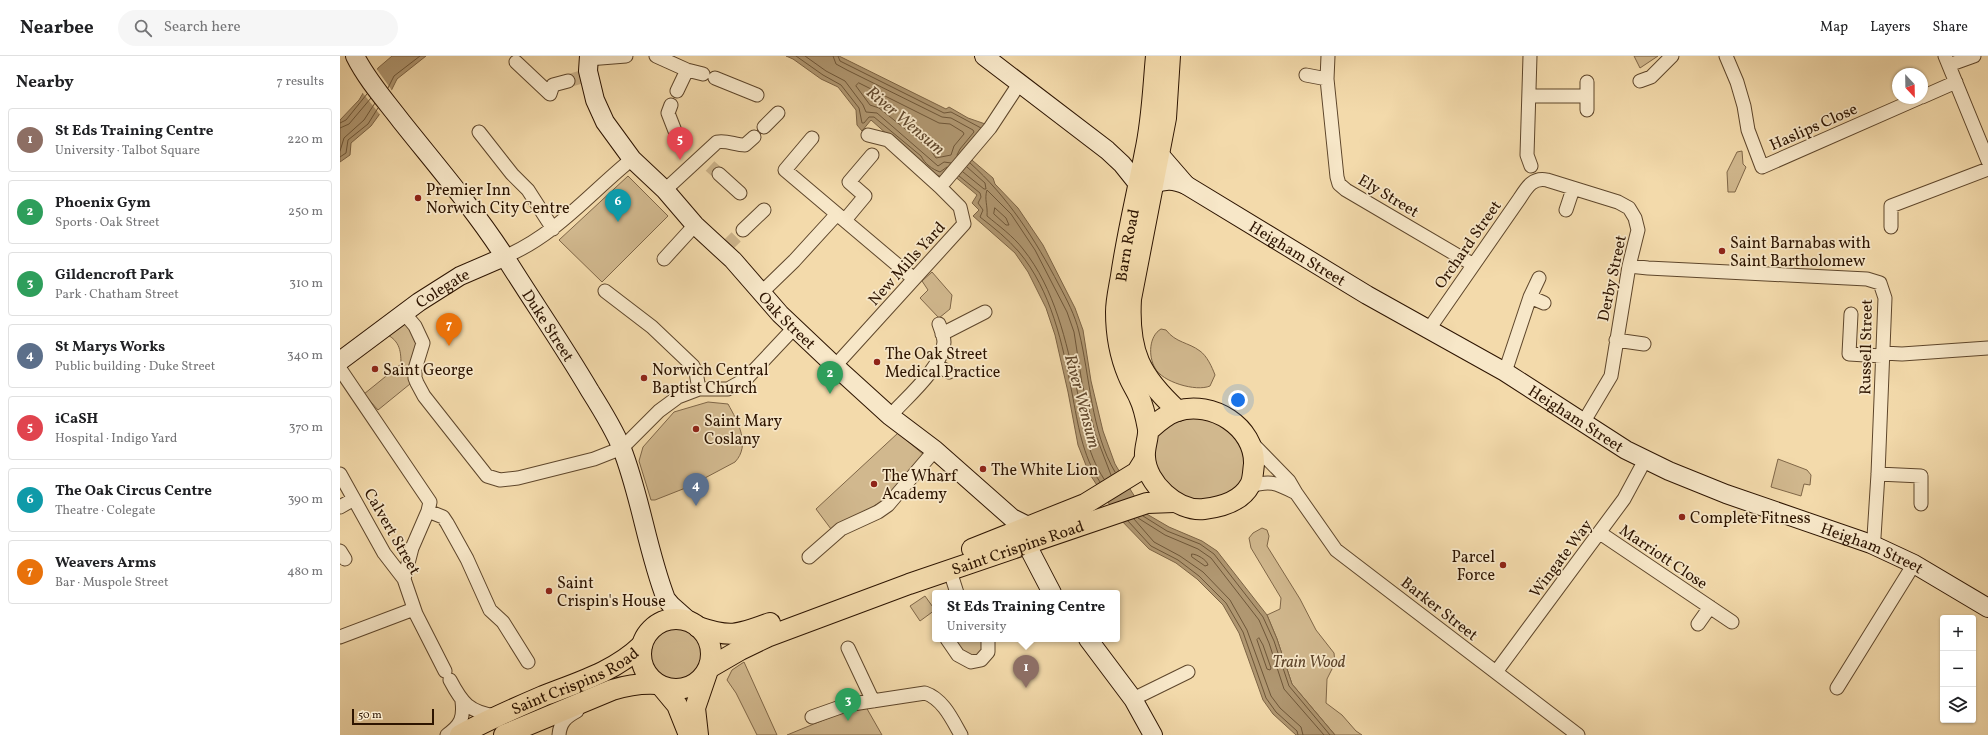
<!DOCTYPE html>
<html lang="en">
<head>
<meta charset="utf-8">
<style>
  body { margin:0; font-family:Vollkorn,serif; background:#f6f6f6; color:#202124 }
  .controls { position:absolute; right:12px; bottom:12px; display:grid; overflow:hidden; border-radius:4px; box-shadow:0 1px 3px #0004 }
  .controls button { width:36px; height:36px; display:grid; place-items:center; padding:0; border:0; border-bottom:1px solid #e0e0e0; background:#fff; color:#202124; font:20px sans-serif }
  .compass { position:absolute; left:1552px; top:12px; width:36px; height:36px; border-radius:50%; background:#fff; box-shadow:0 1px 3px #0004; rotate:158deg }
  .scale { position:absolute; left:12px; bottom:10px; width:82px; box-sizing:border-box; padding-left:4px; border:2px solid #2d1400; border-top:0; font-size:11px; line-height:14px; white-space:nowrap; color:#2d1400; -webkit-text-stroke:3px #f7e7c8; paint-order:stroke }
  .you { position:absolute; left:898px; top:344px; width:14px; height:14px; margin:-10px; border:3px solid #fff; border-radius:50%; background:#1a73e8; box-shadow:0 0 0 6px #1a73e833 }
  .badge { display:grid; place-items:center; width:26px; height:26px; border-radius:50%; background:#db2777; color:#fff; font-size:13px; font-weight:700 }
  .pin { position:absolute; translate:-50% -33px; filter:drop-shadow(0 1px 2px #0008) }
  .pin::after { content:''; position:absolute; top:21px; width:14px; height:12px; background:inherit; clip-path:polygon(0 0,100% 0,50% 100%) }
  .popup { position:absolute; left:592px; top:534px; width:188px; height:52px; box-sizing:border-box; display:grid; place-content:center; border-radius:4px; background:#fff; filter:drop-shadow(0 1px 3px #0005); font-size:13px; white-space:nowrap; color:#757577 }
  .popup b { font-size:15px; color:#202124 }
  .popup::after { content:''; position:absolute; left:50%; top:100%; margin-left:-8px; border:8px solid transparent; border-top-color:#fff }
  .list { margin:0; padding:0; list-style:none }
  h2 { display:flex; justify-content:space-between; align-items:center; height:52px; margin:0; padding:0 16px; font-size:17px }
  h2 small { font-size:13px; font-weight:400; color:#757577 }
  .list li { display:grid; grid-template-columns:26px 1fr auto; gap:12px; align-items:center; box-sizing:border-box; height:64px; margin:0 8px 8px; padding:0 8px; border:1px solid #e0e0e0; border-radius:4px }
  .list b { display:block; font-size:15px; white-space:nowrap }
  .list p { margin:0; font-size:13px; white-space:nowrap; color:#757577 }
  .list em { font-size:13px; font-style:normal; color:#757577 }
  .icon { flex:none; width:22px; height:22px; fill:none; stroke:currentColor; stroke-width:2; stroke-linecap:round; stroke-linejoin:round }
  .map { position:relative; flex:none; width:1648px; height:679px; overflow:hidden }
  header { display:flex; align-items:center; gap:24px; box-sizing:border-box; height:56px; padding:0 20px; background:#fff; border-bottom:1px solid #e0e0e0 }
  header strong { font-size:19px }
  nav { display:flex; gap:22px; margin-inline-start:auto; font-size:14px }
  .search { width:280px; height:36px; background:#f6f6f6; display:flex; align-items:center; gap:10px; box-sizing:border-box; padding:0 14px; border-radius:22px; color:#757577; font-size:15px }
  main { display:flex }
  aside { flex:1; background:#fff }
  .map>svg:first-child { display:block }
  .green { fill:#d1b88e; stroke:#7f6647 }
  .water { fill:#b09771; stroke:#7c6344 }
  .pier { fill:#f3daab }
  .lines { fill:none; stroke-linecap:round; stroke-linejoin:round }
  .shore { stroke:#6e5638; stroke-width:1 }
  .street-tunnel { stroke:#cbb289; stroke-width:13; stroke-dasharray:13 6; stroke-linecap:butt }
  .street-casing { stroke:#5e462b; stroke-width:15 }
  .secondary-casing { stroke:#2d1400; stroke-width:20 }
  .primary-casing { stroke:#2d1400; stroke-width:22 }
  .street { stroke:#f7e7c8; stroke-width:13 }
  .secondary { stroke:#f7e7c8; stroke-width:18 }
  .primary { stroke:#f3daab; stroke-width:20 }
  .poi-dot { fill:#8f2418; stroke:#f7e7c8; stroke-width:1.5 }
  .labels { text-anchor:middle; stroke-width:3.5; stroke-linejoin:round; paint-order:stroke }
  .street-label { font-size:16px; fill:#2d1400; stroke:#f7e7c8 }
  .poi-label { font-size:16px; fill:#2d1400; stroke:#f7e7c8; text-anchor:start }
  .park-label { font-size:16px; font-style:italic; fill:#5e452b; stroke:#f7e7c8 }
  .water-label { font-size:17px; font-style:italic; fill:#61482d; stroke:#f7e7c8 }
</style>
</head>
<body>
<header>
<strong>Nearbee</strong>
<div class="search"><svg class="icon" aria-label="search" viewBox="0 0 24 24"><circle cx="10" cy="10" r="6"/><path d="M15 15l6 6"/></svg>Search here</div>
<nav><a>Map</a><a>Layers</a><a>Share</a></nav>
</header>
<main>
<aside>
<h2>Nearby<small>7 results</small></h2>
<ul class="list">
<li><span class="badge" style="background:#8d6e63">1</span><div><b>St Eds Training Centre</b><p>University · Talbot Square</p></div><em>220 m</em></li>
<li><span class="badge" style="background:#2e9e5b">2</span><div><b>Phoenix Gym</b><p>Sports · Oak Street</p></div><em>250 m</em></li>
<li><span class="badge" style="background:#2e9e5b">3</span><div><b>Gildencroft Park</b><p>Park · Chatham Street</p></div><em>310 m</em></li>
<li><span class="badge" style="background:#5c6f8a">4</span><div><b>St Marys Works</b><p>Public building · Duke Street</p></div><em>340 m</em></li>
<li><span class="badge" style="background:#e0444e">5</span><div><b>iCaSH</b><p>Hospital · Indigo Yard</p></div><em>370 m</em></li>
<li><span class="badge" style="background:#0f9aa8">6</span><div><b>The Oak Circus Centre</b><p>Theatre · Colegate</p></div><em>390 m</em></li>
<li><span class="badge" style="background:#e8710a">7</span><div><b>Weavers Arms</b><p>Bar · Muspole Street</p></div><em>480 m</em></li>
</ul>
</aside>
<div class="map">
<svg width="1648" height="679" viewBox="0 0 1648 679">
  <rect width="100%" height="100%" fill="#f3daab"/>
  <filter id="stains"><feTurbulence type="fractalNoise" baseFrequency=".005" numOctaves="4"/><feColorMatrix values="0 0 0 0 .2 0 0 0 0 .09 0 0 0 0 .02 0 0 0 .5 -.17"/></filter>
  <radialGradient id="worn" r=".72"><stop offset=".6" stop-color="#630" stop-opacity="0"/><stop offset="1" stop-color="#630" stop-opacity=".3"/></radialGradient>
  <path class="green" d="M1294 0H1318L1300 12Z
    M1402 95 1403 108 1406 111 1395 136H1388L1387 116 1397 96Z
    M288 120 328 160 262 226 219 184Z
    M592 216 612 239 610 253 599 262 580 242 588 234 582 225Z
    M67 266C70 270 76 275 77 279 79 292 71 314 70 328L38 354 24 338 61 308C61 293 59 284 44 277Z
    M821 273 826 274C836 287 848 286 860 295 867 300 872 311 875 319L870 330C856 336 822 326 815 312 808 300 809 280 821 273Z
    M368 346 388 348C398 366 411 389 395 406L348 431 315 444H311L299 405 303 391 334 356Z
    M858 361 877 366 897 382 905 401 903 422 898 430 880 443 853 445 820 426 811 395 817 379 826 371 840 364Z
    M558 377 584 399 545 444 491 473 476 453Z
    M1438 403 1467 414 1471 419 1470 429 1464 428 1461 440 1431 431Z
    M922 472 927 474 929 480 927 490 960 543 976 574 994 597 995 607 987 623 986 647 1002 659 1016 675 1022 679H995L952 628 937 583 927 559 940 553 941 542 911 492 909 482 913 477Z
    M585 540 595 554 580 565 570 550Z
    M309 599a27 27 0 1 1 54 0a27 27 0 1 1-54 0Z
    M610 583H645L644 596 631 603Z
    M404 606 437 679H417L396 637 387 624 392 614Z
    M526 651 542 679H447L508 654Z"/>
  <path class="water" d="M52 0H86L57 23 39 59 31 70 11 87 10 99 0 106V64L19 44 38 12Z
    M446 0H499L606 53 609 51 628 62 651 70 626 99 653 122 655 128 678 152 703 189 735 252 743 274 751 325 763 375 775 408 790 433 805 457 829 471 862 485 877 495 927 559 937 583 952 628 995 679H956L933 658 923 644 899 577 883 549 857 523 836 507 809 493 777 460 749 417 738 389 728 336 715 279 706 252 688 216 675 197 633 160 639 154 632 147 637 139 607 114 602 121 591 117 531 64 522 75 517 69 516 54 498 31 481 23 453 3Z"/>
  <path class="pier" d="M36 12 53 36 41 60 22 36Z"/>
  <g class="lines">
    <path class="shore" d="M456 0 483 19 501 29 519 52 522 67H524L529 61H534L581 100C585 108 592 113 600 116L607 111
      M465 0 486 15 505 25 523 49 526 56 537 57 598 110 604 106 611 107
      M493 0 496 8 507 14 602 61 611 62 633 74 634 76 620 93 617 99
      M498 0 500 5 604 57 611 56 641 72
      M519 27 599 67 610 68 623 76 624 78 614 90 611 99 596 102 589 92 539 52 530 49 516 30Z
      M48 32 54 20 80 0
      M0 67 6 64 27 38
      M0 72 9 68 31 42
      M0 95 4 82 24 64 35 47
      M0 101 6 97 8 84 28 68 38 52
      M630 107C668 141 695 183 719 229 727 244 735 259 739 276 750 320 751 376 775 416
      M623 116 644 133H646L645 127 627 111
      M619 120 640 137 641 141 638 147 643 154 640 161C653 171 668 183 679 196 711 234 723 289 732 337 738 368 742 399 760 426
      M655 152 666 162 669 169H666L654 158Z
      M764 423C746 396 743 365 737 334 726 285 715 233 683 193 673 180 659 170 647 160 648 150 644 143 647 134L671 158 695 194 727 256 734 276 742 327 755 377 771 419
      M803 460 827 475 860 488 874 498 923 561 934 585 949 630 990 679
      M798 462 825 479 858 493 871 502 919 564 929 587 944 633 984 679
      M794 463 814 486 840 500 863 516 890 544 907 574 931 640 940 652 961 671 963 679
      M788 465 811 490 838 504 859 520 886 547 903 576 926 642 936 656 957 675 958 679
      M852 498C857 498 867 504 868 509L865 510 852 501Z
      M919 582 923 589 931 612 930 614 927 613 917 584Z"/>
    <path class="street-tunnel" d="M228 25 241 21
      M370 110 379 118
      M387 190 403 174"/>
    <defs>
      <path id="street" d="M316 0 347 14 363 18
        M988 0 987 23 997 121 999 128 1006 134 1132 208
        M1190 0 1187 99 1191 110
        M1386 0 1397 26 1404 50 1408 74 1422 111 1579 42
        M1605 0 1648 105
        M248 3 286 0
        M176 6 210 38 213 29 228 25
        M1609 9 1634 0
        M966 19 987 23
        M375 22 417 39
        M1300 25 1311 21 1332 0
        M337 35 347 14
        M1190 40H1247V54
        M1247 40V26
        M1582 41 1616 26
        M331 49 328 57 335 75
        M424 71 438 57
        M139 76 172 118 188 134 213 173
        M472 82 445 114 497 158
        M379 118 400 137
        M600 131 650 72 679 28
        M325 134 377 86C387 84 395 89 405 89L414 81
        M1226 154 1233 133
        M505 164 525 140 509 126 532 99
        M1551 171V150L1648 113
        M403 174 424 154
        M164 201C215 180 250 137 292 103
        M324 203 355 169
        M1289 210 1308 212 1527 223 1540 227 1545 242 1538 418 1534 481 1531 488
        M265 235 312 271 353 310 356 316 359 333
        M422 236 454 205 497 158 574 223
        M1190 241 1204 247
        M64 257 75 270 83 287 75 313V322L77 327 84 340 147 420 160 424 178 422 254 403 282 392 319 355 338 341 359 333H388L406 323 454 272
        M1511 258 1509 298 1542 300
        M1089 273 1180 142C1187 131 1193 121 1207 124L1278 146 1289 152 1295 162 1298 174 1289 210 1271 320 1243 367
        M602 278 645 256
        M1276 284 1304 288
        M1543 297 1562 298 1648 292
        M596 309 609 316
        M495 310 624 168 620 151 600 131 548 84 528 79
        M0 313 90 446 88 455 72 492 64 523
        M1165 316 1190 241 1199 222
        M550 360C566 342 603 311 604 286 604 281 601 274 599 268
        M910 385 949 425 956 437 996 494 1238 679
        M0 418 44 497 64 523 76 558 105 615
        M1538 418 1581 420V448
        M910 430C931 424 936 427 956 437
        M0 451 14 443
        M88 455 103 461 107 467 127 503 150 554 163 566 188 606
        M1260 477 1392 566
        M0 495 5 503
        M469 501 501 473 538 456 548 449 595 394
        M610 515 617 537
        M1358 568 1370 551
        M0 581 74 553
        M607 583 618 599 631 606 641 604 648 596V583
        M508 592 533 645
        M1156 616 1284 443 1305 404
        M110 624C122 647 129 656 156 660
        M1497 632 1574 508
        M793 643 848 616
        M472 661 506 649 585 637C603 643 612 663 621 679
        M107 679C121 669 124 662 122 645
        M219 679C220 666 226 661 237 655"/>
      <g id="secondary">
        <path id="s1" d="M15 0C27 24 45 44 61 65 96 109 134 153 165 201 193 246 223 289 250 335 262 354 274 373 282 393 301 442 307 494 326 543L331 549 349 565"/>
        <path id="s2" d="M249 0 248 15 255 44 265 66 292 103 325 134 355 169 393 204 440 258 495 310 550 360 595 394 672 462 690 471"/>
        <path d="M644 0 767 94 782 108 798 128"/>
        <path d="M820 99 846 129"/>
        <path id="s3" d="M813 129C825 123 834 124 846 129L1027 239 1165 316 1286 394 1329 415 1386 438 1531 488 1574 508 1648 552"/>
        <path id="s4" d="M0 305 79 246 120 220 164 201"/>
        <path d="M687 489 712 537"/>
        <path d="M748 583 793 643 813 679"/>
      </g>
      <g id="primary">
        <path d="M830 0 826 62 791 243C788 296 800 320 838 355"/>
        <path id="s5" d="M808 375C817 367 825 359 837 355 872 344 915 371 914 408 913 415 913 424 910 429 901 446 881 451 864 453 837 456 806 427 805 401 804 392 809 381 808 373 806 362 804 351 799 341 796 334 791 327 788 319 780 300 776 276 776 256 776 244 779 232 781 220 787 178 797 138 805 96 812 65 813 32 816 0"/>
        <path d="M632 493 745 448 797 416 805 403"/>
        <circle cx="336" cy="598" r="35"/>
        <path d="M358 571C391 582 397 579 430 567"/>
        <path id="s6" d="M369 612 400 594 427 581 569 528 792 452 807 447 834 446"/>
        <path d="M322 631 337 649 349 679"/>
        <path id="s7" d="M120 679C147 664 175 652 203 640 239 626 274 616 302 589"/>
        <path d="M164 679 272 634C288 629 301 627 317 628"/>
        <path d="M358 679 355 652 367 617"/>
      </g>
    </defs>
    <use href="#street" class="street-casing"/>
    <use href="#secondary" class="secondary-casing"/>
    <use href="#primary" class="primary-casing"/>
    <use href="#street" class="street"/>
    <use href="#secondary" class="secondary"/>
    <use href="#primary" class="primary"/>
  </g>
  <g class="poi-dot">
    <circle cx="78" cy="142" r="4"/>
    <circle cx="1382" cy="195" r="4"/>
    <circle cx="537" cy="306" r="4"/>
    <circle cx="35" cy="313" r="4"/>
    <circle cx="304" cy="322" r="4"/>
    <circle cx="356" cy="373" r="4"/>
    <circle cx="643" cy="413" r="4"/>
    <circle cx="534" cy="428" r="4"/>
    <circle cx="1342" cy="461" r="4"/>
    <circle cx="1163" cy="509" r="4"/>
    <circle cx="209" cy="535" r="4"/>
  </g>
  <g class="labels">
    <g class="street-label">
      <text transform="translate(1473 70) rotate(-24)" y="6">Haslips Close</text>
      <text transform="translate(1049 139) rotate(31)" y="6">Ely Street</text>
      <text transform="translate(1127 188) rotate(-55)" y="6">Orchard Street</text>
      <text dy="6" stroke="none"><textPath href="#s5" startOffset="523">Barn Road</textPath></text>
      <text dy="6" stroke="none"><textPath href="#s3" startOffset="165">Heigham Street</textPath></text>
      <text transform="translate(566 207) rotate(-48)" y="6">New Mills Yard</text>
      <text transform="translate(1271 222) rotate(-78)" y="6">Derby Street</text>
      <text dy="6" stroke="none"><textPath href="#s4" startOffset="126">Colegate</textPath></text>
      <text dy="6" stroke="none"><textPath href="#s2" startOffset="339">Oak Street</textPath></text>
      <text dy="6" stroke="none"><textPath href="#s1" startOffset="332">Duke Street</textPath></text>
      <text transform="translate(1525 291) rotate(-89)" y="6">Russell Street</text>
      <text dy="6" stroke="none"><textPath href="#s3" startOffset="489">Heigham Street</textPath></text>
      <text transform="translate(53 475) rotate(60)" y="6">Calvert Street</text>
      <text dy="6" stroke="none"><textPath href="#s6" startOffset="332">Saint Crispins Road</textPath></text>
      <text dy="6" stroke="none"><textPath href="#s3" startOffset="813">Heigham Street</textPath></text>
      <text transform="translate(1324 500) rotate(34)" y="6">Marriott Close</text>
      <text transform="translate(1220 502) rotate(-53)" y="6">Wingate Way</text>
      <text transform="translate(1100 552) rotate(38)" y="6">Barker Street</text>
      <text dy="6" stroke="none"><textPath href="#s7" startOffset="127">Saint Crispins Road</textPath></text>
    </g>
    <g class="poi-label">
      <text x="86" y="139">Premier Inn<tspan x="86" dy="18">Norwich City Centre</tspan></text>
      <text x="1390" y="192">Saint Barnabas with<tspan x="1390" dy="18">Saint Bartholomew</tspan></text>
      <text x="545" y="303">The Oak Street<tspan x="545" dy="18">Medical Practice</tspan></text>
      <text x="43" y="319">Saint George</text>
      <text x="312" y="319">Norwich Central<tspan x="312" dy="18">Baptist Church</tspan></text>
      <text x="364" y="370">Saint Mary<tspan x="364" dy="18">Coslany</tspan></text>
      <text x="651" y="419">The White Lion</text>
      <text x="542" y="425">The Wharf<tspan x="542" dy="18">Academy</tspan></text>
      <text x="1350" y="467">Complete Fitness</text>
      <text x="1155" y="506" text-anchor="end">Parcel<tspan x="1155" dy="18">Force</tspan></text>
      <text x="217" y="532">Saint<tspan x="217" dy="18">Crispin's House</tspan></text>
    </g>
    <g class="park-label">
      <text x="969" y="611">Train Wood</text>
    </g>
    <g class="water-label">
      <text transform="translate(566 64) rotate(40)" y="6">River Wensum</text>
      <text transform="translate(743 345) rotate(75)" y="6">River Wensum</text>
    </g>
  </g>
  <rect width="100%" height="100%" filter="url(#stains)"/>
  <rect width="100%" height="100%" fill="url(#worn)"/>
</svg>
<div class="controls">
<button>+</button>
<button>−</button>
<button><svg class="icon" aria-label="layers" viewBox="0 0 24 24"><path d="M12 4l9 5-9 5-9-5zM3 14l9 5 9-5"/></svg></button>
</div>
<svg class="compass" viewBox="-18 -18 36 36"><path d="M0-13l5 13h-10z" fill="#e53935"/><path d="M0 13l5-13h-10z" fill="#757577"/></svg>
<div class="scale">50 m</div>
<div class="you"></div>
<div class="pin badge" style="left:686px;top:632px;background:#8d6e63">1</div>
<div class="popup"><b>St Eds Training Centre</b>University</div>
<div class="pin badge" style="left:490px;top:338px;background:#2e9e5b">2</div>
<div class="pin badge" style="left:508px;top:665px;background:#2e9e5b">3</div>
<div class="pin badge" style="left:356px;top:450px;background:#5c6f8a">4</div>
<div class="pin badge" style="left:340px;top:104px;background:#e0444e">5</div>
<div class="pin badge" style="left:278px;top:166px;background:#0f9aa8">6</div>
<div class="pin badge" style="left:109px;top:290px;background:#e8710a">7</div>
</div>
</main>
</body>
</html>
